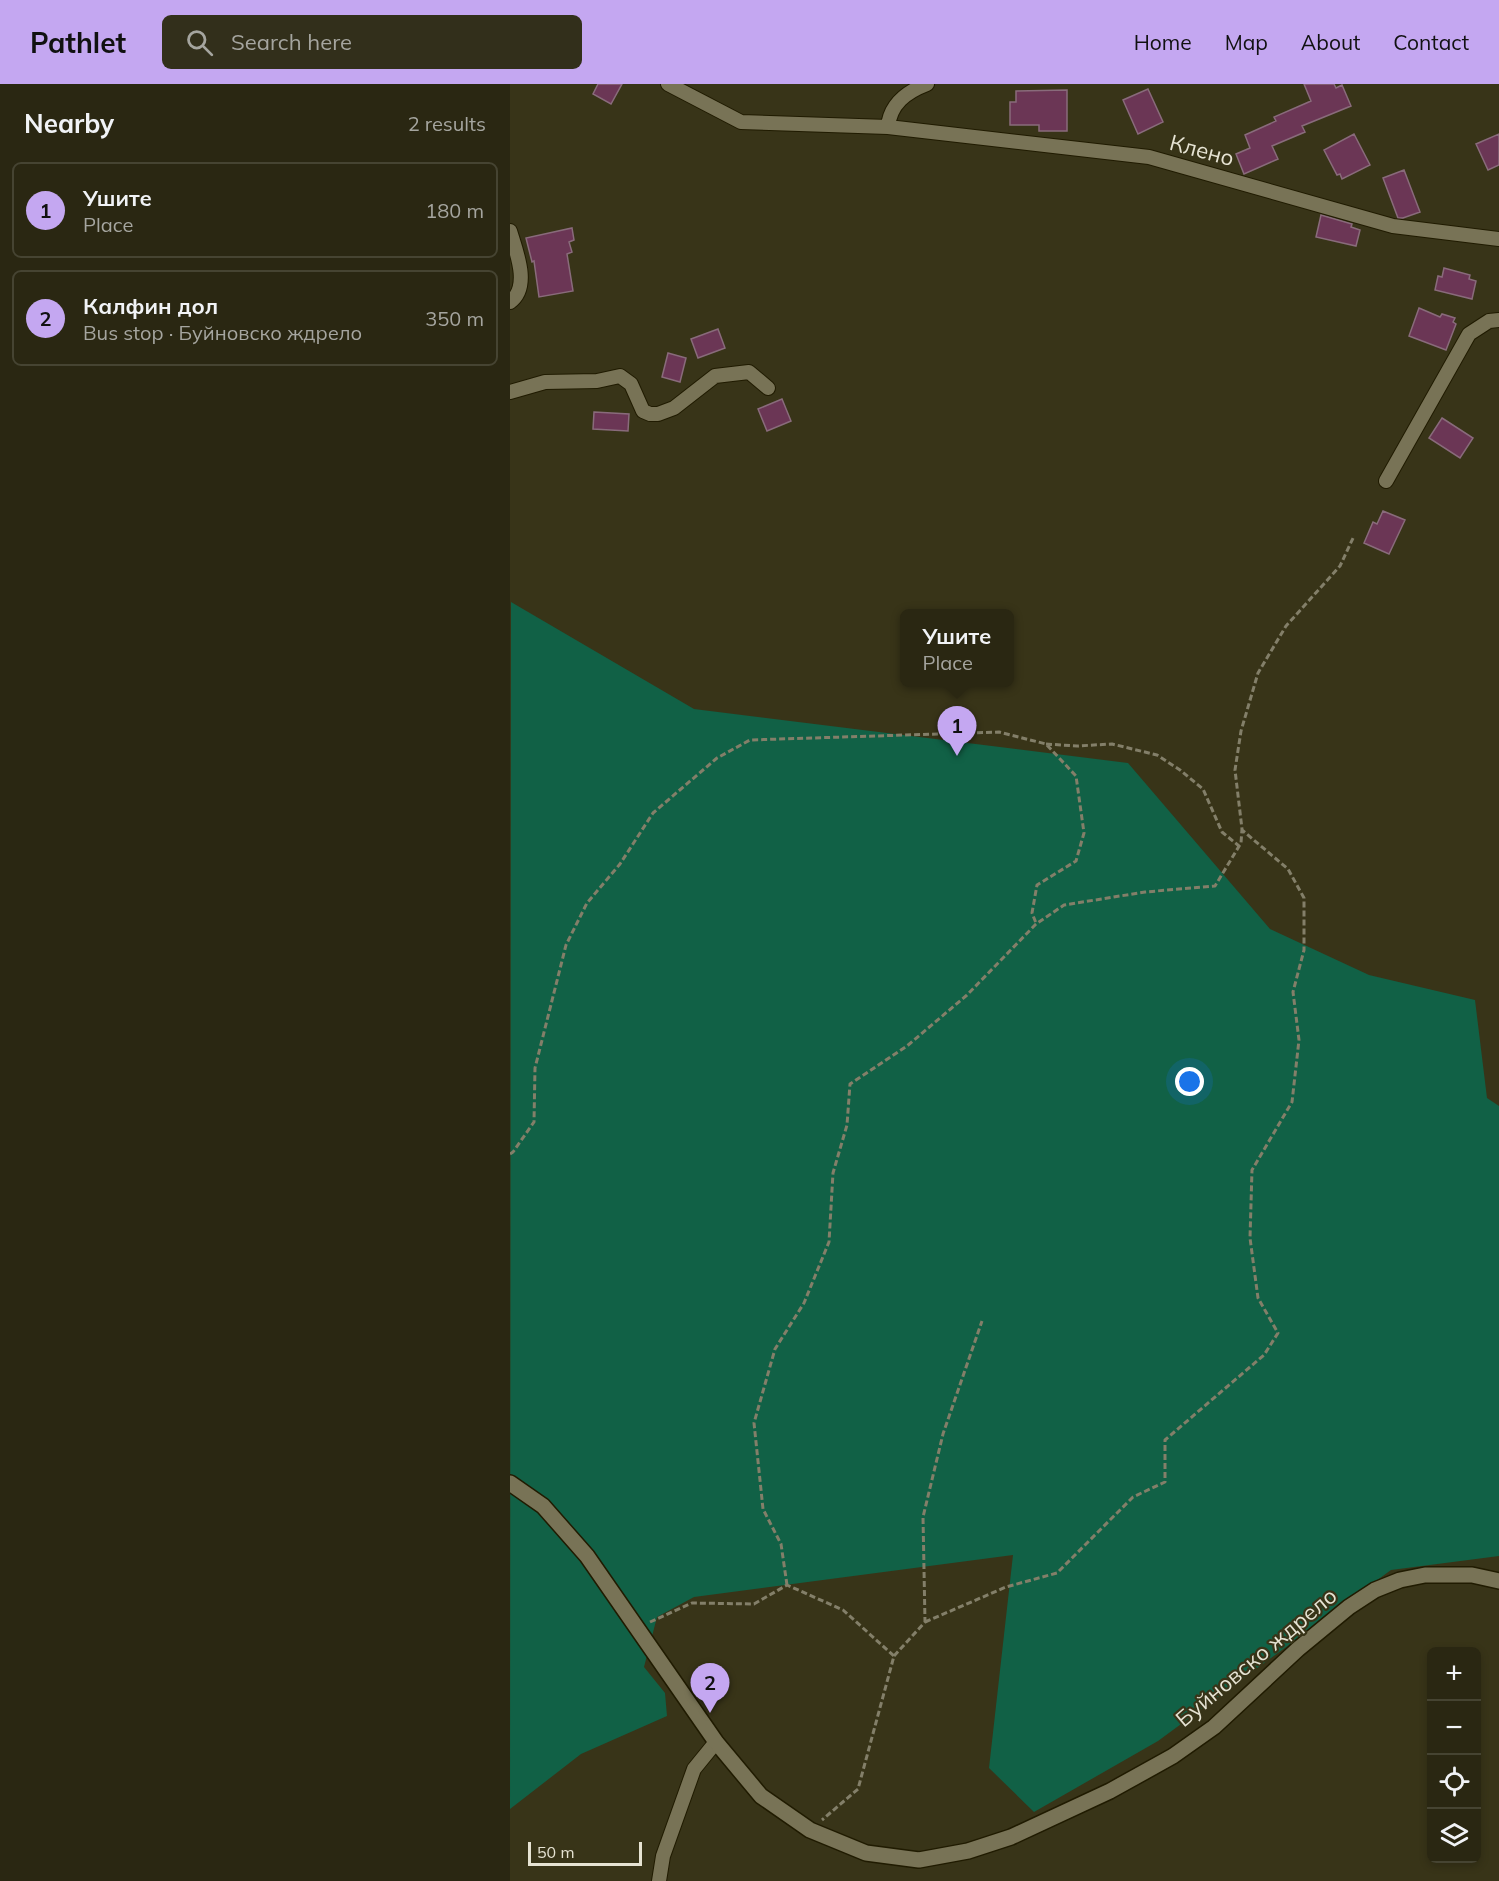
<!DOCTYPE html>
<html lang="en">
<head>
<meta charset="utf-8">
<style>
  body { margin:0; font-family:Mulish,sans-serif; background:#322f1b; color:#f1f3f6 }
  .controls { position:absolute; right:18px; bottom:18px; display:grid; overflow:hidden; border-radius:9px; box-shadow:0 3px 9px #0003 }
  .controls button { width:54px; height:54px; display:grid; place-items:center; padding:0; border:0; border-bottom:2px solid #464432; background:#2a2712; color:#f1f3f6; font:30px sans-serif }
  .scale { position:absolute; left:18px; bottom:15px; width:114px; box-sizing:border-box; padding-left:6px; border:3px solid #e6e3d3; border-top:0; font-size:16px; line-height:21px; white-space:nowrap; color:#e6e3d3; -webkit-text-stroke:4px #383418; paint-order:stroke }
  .you { position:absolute; left:680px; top:998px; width:21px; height:21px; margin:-15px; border:4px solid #fff; border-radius:50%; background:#1a73e8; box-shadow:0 0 0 9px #1a73e833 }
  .badge { display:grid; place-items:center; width:39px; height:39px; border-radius:50%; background:#c4a7f1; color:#111; font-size:20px; font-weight:700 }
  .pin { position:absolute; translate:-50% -50px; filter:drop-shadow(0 2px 3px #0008) }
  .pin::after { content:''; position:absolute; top:32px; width:21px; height:18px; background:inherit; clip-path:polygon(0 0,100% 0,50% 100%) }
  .popup { position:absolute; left:390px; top:525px; width:114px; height:78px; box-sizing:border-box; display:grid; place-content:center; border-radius:9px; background:#2a2712; filter:drop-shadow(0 2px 4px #0005); font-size:20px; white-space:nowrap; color:#a5a59f }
  .popup b { font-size:22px; color:#f1f3f6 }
  .popup::after { content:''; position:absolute; left:50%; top:100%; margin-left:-12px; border:12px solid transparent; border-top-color:#2a2712 }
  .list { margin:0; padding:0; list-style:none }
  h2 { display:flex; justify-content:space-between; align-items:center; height:78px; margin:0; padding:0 24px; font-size:26px }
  h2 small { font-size:20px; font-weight:400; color:#a5a59f }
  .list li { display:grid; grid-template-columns:39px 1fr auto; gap:18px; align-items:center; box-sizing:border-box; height:96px; margin:0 12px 12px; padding:0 12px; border:2px solid #464432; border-radius:9px }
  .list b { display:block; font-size:22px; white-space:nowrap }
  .list p { margin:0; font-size:20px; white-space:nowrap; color:#a5a59f }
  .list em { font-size:20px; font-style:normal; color:#a5a59f }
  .icon { flex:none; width:33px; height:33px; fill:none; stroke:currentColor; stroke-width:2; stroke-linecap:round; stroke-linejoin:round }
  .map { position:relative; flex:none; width:989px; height:1797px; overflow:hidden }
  header { display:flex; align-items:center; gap:36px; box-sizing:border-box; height:84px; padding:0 30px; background:#c4a7f1; color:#111 }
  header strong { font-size:28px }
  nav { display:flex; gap:33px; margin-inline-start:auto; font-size:21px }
  .search { width:420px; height:54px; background:#322f1b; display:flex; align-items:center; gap:15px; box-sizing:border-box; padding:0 21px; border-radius:9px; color:#a5a59f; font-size:22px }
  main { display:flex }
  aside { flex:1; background:#2a2712 }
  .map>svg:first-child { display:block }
  .green { fill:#116146 }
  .building { fill:#6b3655; stroke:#896b7b; stroke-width:1.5 }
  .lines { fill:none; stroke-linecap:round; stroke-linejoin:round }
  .minor-casing { stroke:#201b01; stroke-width:16 }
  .tertiary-casing { stroke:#201b01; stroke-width:18 }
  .path { stroke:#837f69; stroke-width:3; stroke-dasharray:6 3; stroke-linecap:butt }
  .minor { stroke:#787356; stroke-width:14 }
  .tertiary { stroke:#787356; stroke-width:15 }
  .labels { text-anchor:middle; stroke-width:4.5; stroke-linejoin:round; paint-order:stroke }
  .street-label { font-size:22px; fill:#e6e3d3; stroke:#383418 }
</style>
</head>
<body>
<header>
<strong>Pathlet</strong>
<div class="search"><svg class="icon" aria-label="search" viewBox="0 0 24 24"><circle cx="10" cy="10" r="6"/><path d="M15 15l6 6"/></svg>Search here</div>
<nav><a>Home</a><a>Map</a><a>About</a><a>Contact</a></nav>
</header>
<main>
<aside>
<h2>Nearby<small>2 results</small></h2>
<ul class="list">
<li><span class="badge">1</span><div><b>Ушите</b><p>Place</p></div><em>180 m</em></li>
<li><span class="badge">2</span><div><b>Калфин дол</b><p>Bus stop · Буйновско ждрело</p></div><em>350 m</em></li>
</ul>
</aside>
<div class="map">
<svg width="989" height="1797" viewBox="0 0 989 1797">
  <rect width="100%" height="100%" fill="#383418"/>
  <path class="green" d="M1 518 184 625 618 679 760 845 859 891 965 916 977 1014 989 1022V1472L881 1486 648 1657 524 1728 479 1684 503 1471 184 1513 147 1533 134 1583 155 1609 157 1632 71 1670 0 1725Z"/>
  <path class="building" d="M88 0H112L101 20 83 10Z
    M794 0H824L826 4 832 1 841 22 792 42 795 48 762 62 768 75 734 90 726 70 740 64 735 51 766 37 764 33 801 17Z
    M638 5 653 38 628 50 613 16Z
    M557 6V47H529V41H500V18H506V7Z
    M844 50 860 81 832 95 830 90 827 91 814 66Z
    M989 50V81L978 86 966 60Z
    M894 86 910 128 893 134H888L873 94Z
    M811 131 842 140 841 143 850 146 846 162 806 153Z
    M62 144 64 156 59 158 62 168 57 170 63 207 29 213 24 177 22 178 16 154Z
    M934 184 960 191 959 195 966 197 962 215 925 206 928 192 932 193Z
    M909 224 930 233 932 230 945 234 943 238 946 240 936 266 899 252Z
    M208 245 215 264 188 274 181 255Z
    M158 269 176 274 170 298 152 293Z
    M272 315 281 337 257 347 248 325Z
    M84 328 119 330 118 347 83 345Z
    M932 334 963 354 950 374 919 354Z
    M873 427 895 436 879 470 854 459 863 438 867 440Z"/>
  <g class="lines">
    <defs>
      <path id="minor" d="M158 0 231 38 378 43 639 73 883 142 989 155
        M378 43C380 20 396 8 417 0
        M0 147C6 167 21 203 0 218
        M0 308 35 298 87 297 110 292 121 300 133 327 140 330H148L164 324 205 292 239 288 258 304
        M876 397 959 250 979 237 989 236
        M149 1797 153 1772 184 1685 206 1658"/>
      <path id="tertiary" d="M0 1399 33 1422 77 1472 206 1658 251 1712 300 1746 356 1769 409 1776 458 1767 501 1753 600 1707 663 1672 704 1643 788 1565 839 1523 865 1506 890 1496 915 1491H962L989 1497"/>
    </defs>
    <use href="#minor" class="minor-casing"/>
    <use href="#tertiary" class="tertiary-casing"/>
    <path class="path" d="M536 660 567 662 602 660 647 671 670 686 693 705 712 748 729 762
      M0 1070 3 1068 24 1038 25 984 56 861 77 819 110 780 143 729 207 674 240 656 489 648 536 660 566 692 574 749 566 777 527 801 522 829 526 839
      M277 1501 271 1460 253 1425 244 1339 265 1265 294 1219 319 1158 323 1089 337 1041 340 1000 397 962 457 911 526 840 554 821 635 808 705 802 731 759 732 745 725 686 731 647 748 589 776 542 830 482 844 452
      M140 1538 182 1519 244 1520 277 1501 333 1526 384 1572 348 1705 312 1736
      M415 1538 496 1503 547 1489 623 1413 655 1398V1356L754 1271 768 1249 748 1214 740 1154 742 1086 782 1018 789 956 783 908 794 866V814L778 785 732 746
      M384 1572 415 1538 413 1433 433 1350 472 1237"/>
    <use href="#minor" class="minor"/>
    <use href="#tertiary" class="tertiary"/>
  </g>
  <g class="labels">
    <g class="street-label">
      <text transform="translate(692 66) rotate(15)" y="8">Клено</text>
      <text transform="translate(746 1573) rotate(-40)" y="8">Буйновско ждрело</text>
    </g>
  </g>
</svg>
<div class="controls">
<button>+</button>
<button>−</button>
<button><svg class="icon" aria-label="locate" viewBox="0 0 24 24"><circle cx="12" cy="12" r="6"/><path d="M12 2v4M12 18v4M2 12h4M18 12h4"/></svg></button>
<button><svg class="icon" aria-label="layers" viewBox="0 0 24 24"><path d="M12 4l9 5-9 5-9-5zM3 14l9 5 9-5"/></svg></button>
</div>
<div class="scale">50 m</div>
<div class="you"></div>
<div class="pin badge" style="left:447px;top:672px">1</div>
<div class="popup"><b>Ушите</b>Place</div>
<div class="pin badge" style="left:200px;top:1629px">2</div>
</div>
</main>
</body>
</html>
